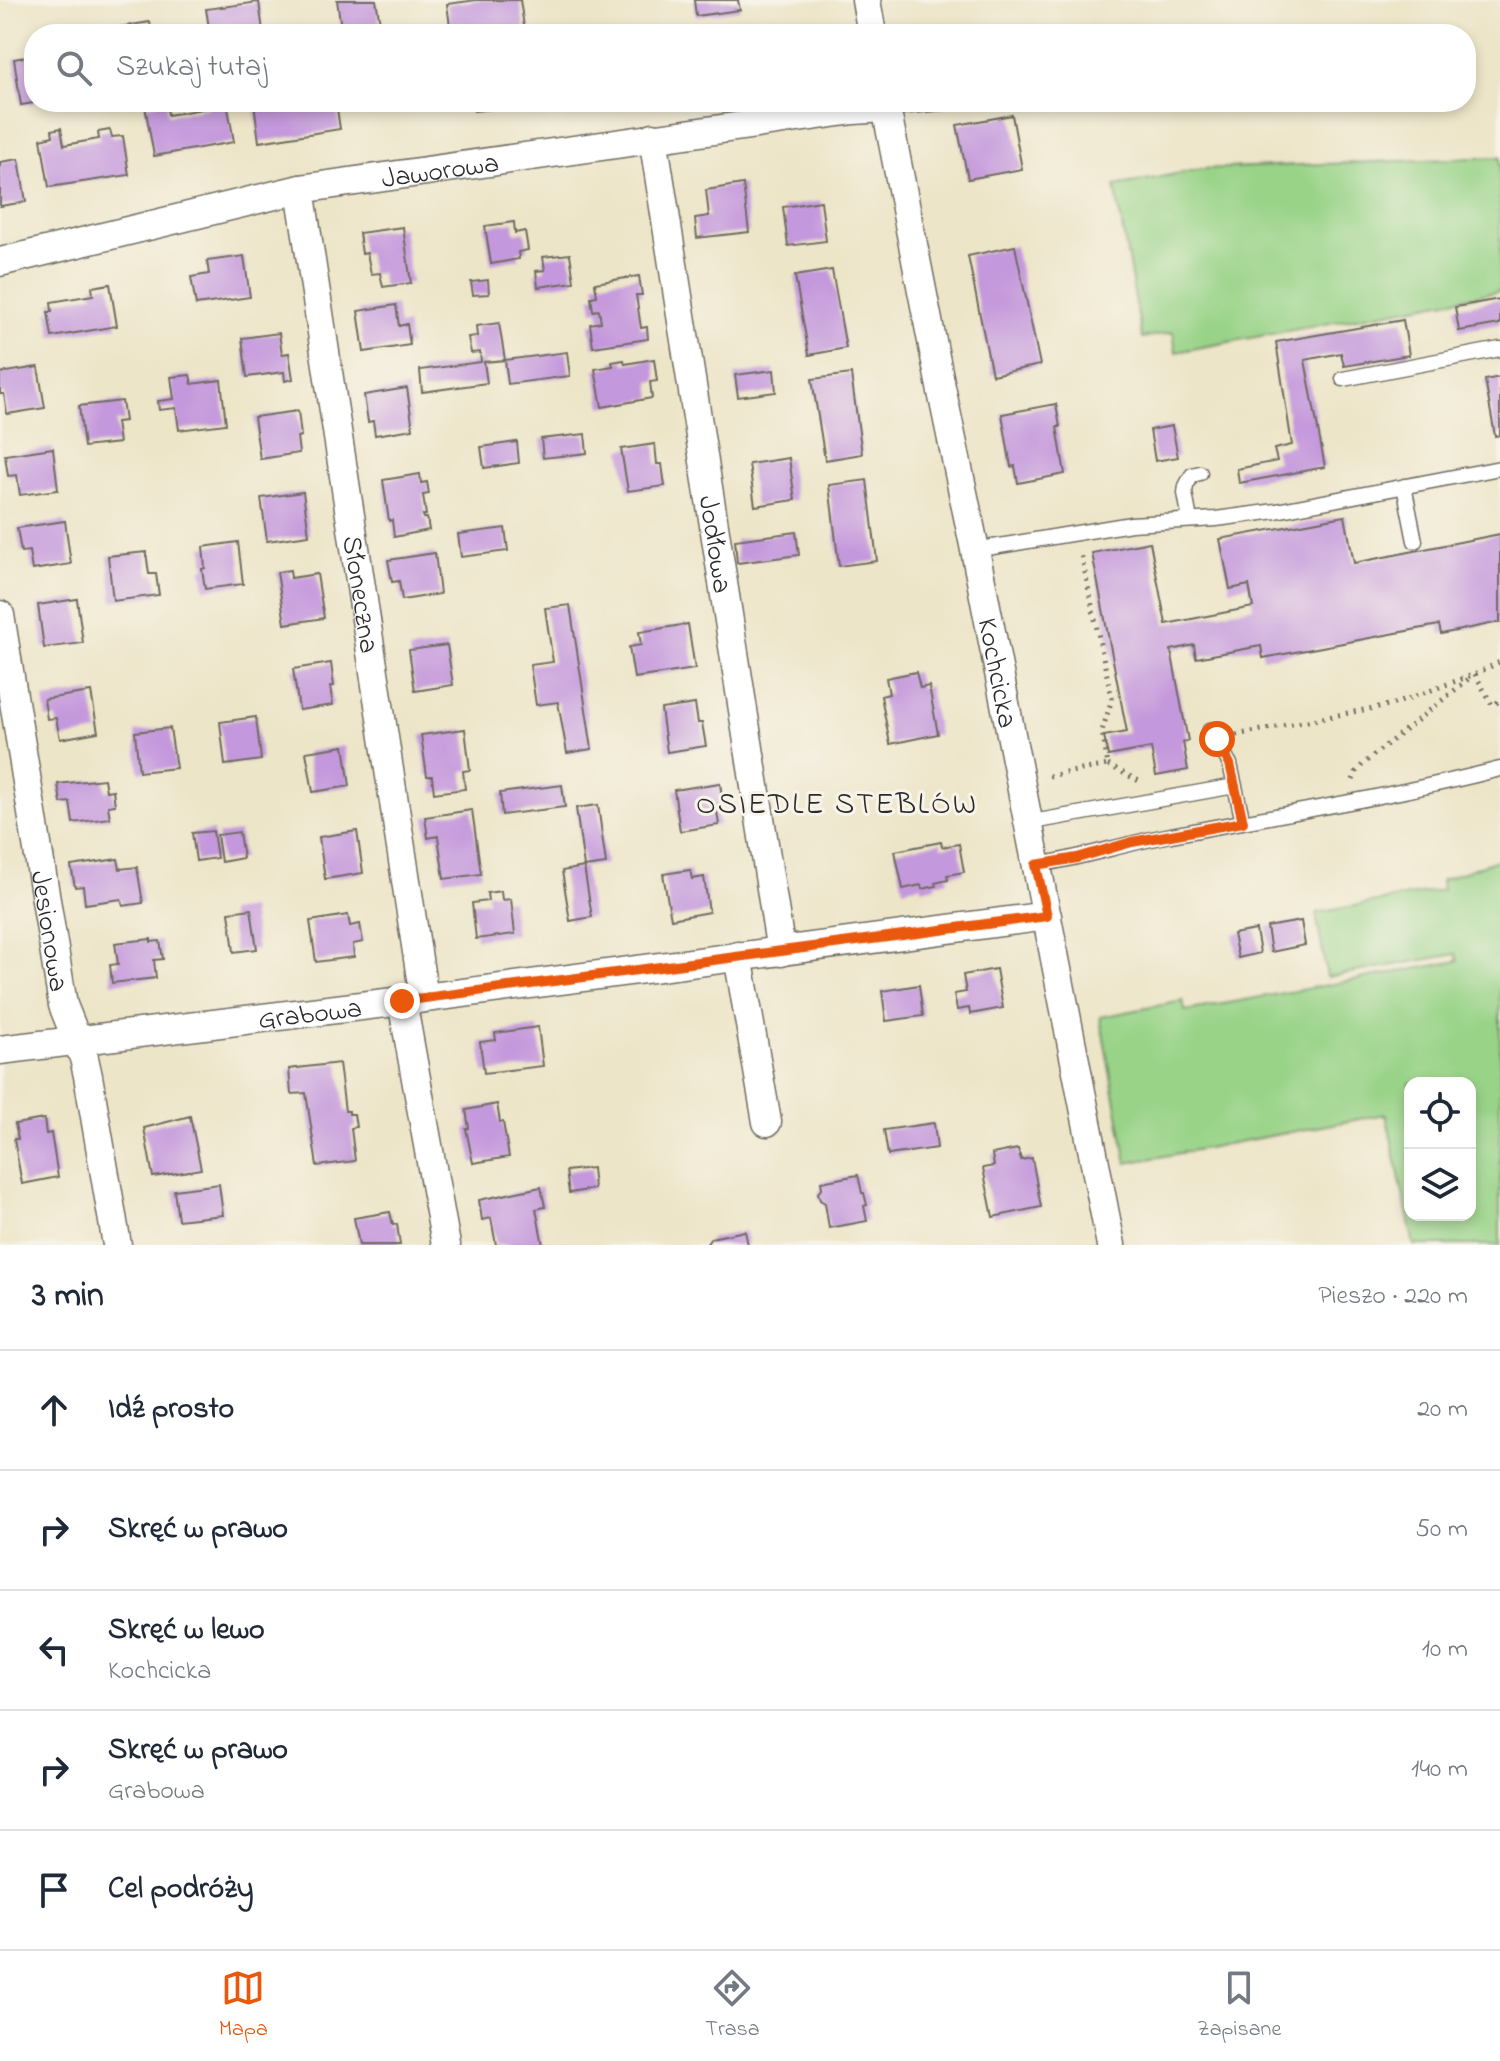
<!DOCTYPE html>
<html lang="pl">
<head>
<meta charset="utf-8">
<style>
  body { margin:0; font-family:"Indie Flower",sans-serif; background:#f2f2f3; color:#1f2937 }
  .controls { position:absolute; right:24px; bottom:24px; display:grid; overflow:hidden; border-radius:16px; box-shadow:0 4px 12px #0003 }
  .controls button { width:72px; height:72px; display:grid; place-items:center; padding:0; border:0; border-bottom:2px solid #e0e1e3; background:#fff; color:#1f2937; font:40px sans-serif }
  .stop { position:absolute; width:24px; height:24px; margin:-18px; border:6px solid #ea580c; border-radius:50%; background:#fff }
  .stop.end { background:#ea580c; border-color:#fff; box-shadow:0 2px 8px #0008 }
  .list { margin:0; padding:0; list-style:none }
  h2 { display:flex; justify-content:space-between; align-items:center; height:104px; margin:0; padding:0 32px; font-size:34px }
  h2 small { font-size:26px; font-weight:400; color:#747a83 }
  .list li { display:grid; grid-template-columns:52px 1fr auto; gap:24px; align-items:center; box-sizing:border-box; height:120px; padding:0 32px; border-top:2px solid #e0e1e3 }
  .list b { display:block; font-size:30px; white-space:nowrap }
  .list p { margin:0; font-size:26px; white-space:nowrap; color:#747a83 }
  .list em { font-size:26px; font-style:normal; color:#747a83 }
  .icon { flex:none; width:44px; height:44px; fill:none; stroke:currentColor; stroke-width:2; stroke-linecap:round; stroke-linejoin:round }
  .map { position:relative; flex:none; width:1500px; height:1245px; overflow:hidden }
  .search { position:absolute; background:#fff; box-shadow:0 4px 12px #0003; left:24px; right:24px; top:24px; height:88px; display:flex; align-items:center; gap:20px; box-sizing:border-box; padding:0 28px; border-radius:32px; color:#747a83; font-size:30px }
  .sheet { height:704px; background:#fff }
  nav { display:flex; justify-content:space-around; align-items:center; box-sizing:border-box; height:112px; border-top:2px solid #e0e1e3; background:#fff; font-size:22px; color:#747a83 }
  nav a { display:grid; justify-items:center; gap:4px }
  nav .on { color:#ea580c }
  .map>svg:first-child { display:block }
  .green { fill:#98d387; stroke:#627f59; stroke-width:2; fill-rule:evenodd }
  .building { fill:#c498dc }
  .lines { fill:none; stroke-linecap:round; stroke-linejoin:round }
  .lane-casing { stroke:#6f6c62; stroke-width:17 }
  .street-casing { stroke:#6f6c62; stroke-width:31 }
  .path { stroke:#6f6c62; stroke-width:5; stroke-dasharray:2 6; stroke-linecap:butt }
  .lane { stroke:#fff; stroke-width:14 }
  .street { stroke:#fff; stroke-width:28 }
  .route { stroke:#ea580c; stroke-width:10 }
  .labels { text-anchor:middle; stroke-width:6; stroke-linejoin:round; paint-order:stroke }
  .street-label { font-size:28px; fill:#2b2b2b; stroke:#f7f3e8 }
  .neighbourhood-label { font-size:30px; letter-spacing:2px; fill:#2b2b2b; stroke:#f7f3e8 }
</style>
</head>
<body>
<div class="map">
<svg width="1500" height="1245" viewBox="0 0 1500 1245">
  <rect width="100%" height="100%" fill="#f7f3e8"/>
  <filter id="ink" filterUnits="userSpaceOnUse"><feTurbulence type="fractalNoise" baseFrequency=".0125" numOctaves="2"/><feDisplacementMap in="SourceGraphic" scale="16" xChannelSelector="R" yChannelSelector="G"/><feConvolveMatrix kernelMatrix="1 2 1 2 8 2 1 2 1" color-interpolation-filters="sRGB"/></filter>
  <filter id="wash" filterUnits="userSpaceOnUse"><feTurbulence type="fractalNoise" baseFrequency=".006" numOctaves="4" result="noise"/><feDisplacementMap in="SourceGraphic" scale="32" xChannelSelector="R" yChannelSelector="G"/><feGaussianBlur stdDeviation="1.8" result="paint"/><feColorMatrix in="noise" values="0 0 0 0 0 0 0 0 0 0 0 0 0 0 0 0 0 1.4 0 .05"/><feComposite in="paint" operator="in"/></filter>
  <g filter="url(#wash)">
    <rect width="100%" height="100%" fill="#ede5c8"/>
    <path class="green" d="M1500 157V291L1176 352 1173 332 1142 338 1115 186 1201 169Z
      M1500 859V1245H1414L1386 1114 1127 1163 1100 1017 1183 1001 1185 1011 1458 961 1456 954 1327 977 1316 913 1442 890 1441 880ZM1470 1083V1215H1410V1083Z"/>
    <g id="blocks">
      <path class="building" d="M337 0H376L382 34H342Z
        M477 0H520L525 33 451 34 447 4Z
        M694 0H738L740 10 696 16Z
        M259 2 263 31 245 34H210L206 9Z
        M150 22 152 34H120L119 27Z
        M30 56 34 85V103L21 105 14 59Z
        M158 102H166L168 115 208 108 207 102H227L234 142 154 156 145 106 158 104Z
        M254 102H336L340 129 259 142Z
        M473 102H539V104L474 111Z
        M1012 115 1022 169 968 179 957 125Z
        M61 128 64 145 99 139 98 132 110 130 112 137 123 136 129 175 49 187 41 139 53 136 52 130Z
        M19 159 26 202 0 206V162Z
        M743 184 749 232 697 238 695 218 709 216 706 190Z
        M821 201 826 241 788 246 783 207Z
        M514 222 515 233 525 231 528 250 518 252 519 259 491 264 485 226Z
        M403 227 411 283 383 287 380 273 371 274 367 253 362 254 359 233Z
        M1015 246 1040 365 992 375 968 256Z
        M570 254 574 282 538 287 536 271 545 270 543 257Z
        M244 256 250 297 196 305 191 277 209 274 207 261Z
        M832 270 846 348 809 355 795 276Z
        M639 276 642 295H636L641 328 647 327 648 339 593 347 590 324 601 322 599 310 593 311 591 297 597 296 595 283Z
        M488 280 489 294 473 295 471 282Z
        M110 284 117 326 52 337 48 312H52L51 302 93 295 92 287Z
        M1500 299V324L1459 331 1455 307Z
        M396 305 399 326 407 324 410 345 364 352 358 311Z
        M1403 320 1409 355 1344 366 1341 353 1305 360 1325 467 1239 483 1237 469 1277 461 1274 449 1292 445 1276 342Z
        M499 323 505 360 484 362 487 383 422 392 420 370 481 362 480 352 471 353 468 337 477 336 476 326Z
        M279 333 282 354 289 353 293 379 285 381 284 372 247 377 242 338Z
        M567 352 570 376 508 384 505 360Z
        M654 359 657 381 650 382 652 398 602 407 595 369 613 366 612 362 624 360 625 364Z
        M38 367 45 408 7 414 4 394H0V373Z
        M774 370 776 392 738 397 735 375Z
        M851 374 862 454 825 460 812 379Z
        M190 375 192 384 221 380 226 424 179 430 176 408 159 410 158 401 174 399 171 377Z
        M1500 377V435L1495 436 1485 380Z
        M407 388 413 429 375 435 373 421 368 422 364 395Z
        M122 401 125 421 116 422 119 443 84 447 79 406Z
        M1056 404 1060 427H1057L1065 474 1018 483 1015 466 1011 467 1002 414Z
        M298 411 301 436 297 437 299 453 260 459 254 417Z
        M1172 426 1178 457 1155 461 1150 430Z
        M585 434 587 453 543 458 541 439Z
        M517 442 519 463 484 468 481 447Z
        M655 444 657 464H662L665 486 628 491 621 449Z
        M53 448 58 490 20 495 17 475 8 476 5 455Z
        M789 458 795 500 755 506 749 464Z
        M420 474 421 483 427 482 429 494 423 495 426 515H423L424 518H427L429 530 394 537 392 520 389 521 383 480Z
        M867 480 877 561 839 566 829 485Z
        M303 492 309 535 267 541 261 498Z
        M1345 516 1354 563 1500 534V622L1441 634 1439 625 1263 658 1261 646 1196 658 1194 645 1171 650 1188 741 1183 742 1188 770 1156 776 1151 748 1108 756 1104 736 1127 732 1092 553 1150 542 1166 624 1253 607 1249 585 1230 589 1220 539Z
        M65 521 71 564 32 570 29 551 21 552 17 528Z
        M505 528 508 551 461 557 458 534Z
        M796 532 799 555 737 563 735 540Z
        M238 542 243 584 205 589 202 569 205 568 203 547Z
        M146 552 149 574H156L159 595 113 601 108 556Z
        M435 553 440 594 402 600 399 581 392 582 388 560Z
        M290 570 291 578 317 574 324 618 285 624 277 572Z
        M77 599 83 643 44 648 38 605Z
        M570 605 592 749 567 753 558 702 536 705 530 665 553 662 545 608Z
        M688 624 695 669 634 678 629 647 641 645 639 632Z
        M447 645 453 685 415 691 409 650Z
        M331 663 334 686 330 687 333 705 299 710 293 669Z
        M916 672 920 688 929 686 938 734 890 744 881 696 889 694 886 678Z
        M91 692 98 732 60 739 56 718 47 719 44 699Z
        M695 704 698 723H702L706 746 667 752 661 709Z
        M256 717 261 760 225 765 220 722Z
        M170 728 176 768 139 772 135 732Z
        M465 729 470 770 463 771 465 789 434 793 432 776H427L421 735Z
        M344 746 350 786 313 792 306 752Z
        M104 779 106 791 113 790 115 805 108 806 110 818 73 823 70 802 61 803 58 784Z
        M720 783 723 804 716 805 719 825 680 831 674 790Z
        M562 785 565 807 502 815 500 793Z
        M598 805 606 864 584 867 576 808Z
        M472 810 481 874 444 879 438 836 428 838 425 817Z
        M213 831 217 858 196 861 192 833Z
        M357 831 363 873 325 879 319 837Z
        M239 832 243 858 221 862 217 835Z
        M941 842 942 847 959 844 964 872 947 875 948 880 935 883 936 886 922 889 921 885 903 889 895 851Z
        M118 859 120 869 137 867 143 903 123 906 121 899 85 904 83 886 75 887 71 866Z
        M584 867 592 917 570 921 562 871Z
        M690 870 692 879 704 877 709 912 671 919 663 874Z
        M501 891 502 900 511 899 515 934 476 939 472 903 488 901 487 893Z
        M251 909 257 949 234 952 229 912Z
        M348 915 350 926 360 924 363 942 353 944 354 957 316 962 310 921Z
        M1301 921 1305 945 1271 952 1267 927Z
        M1256 930 1260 953 1238 958 1233 934Z
        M151 939V942L160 941 163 959 154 960 156 978 112 983 110 965 118 964 115 943Z
        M996 969 1003 1008 970 1014 969 1008 957 1010 954 994 966 992 963 975Z
        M919 985 923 1016 886 1021 882 991Z
        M538 1027 543 1066 484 1073 480 1042 496 1040 495 1033Z
        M339 1063 345 1111H349V1114H354L356 1127 351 1128 355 1161 317 1166 306 1093 291 1094 289 1069Z
        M497 1104 500 1122H503L509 1157 473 1163 466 1129 469 1128 466 1110Z
        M190 1116 201 1169 153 1177 144 1128Z
        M44 1119 46 1134 51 1133 58 1177 22 1184 14 1139H18L15 1124Z
        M934 1123 937 1148 888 1155 884 1130Z
        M1018 1149 1021 1160 1032 1158 1041 1207 993 1217 983 1168 994 1166 992 1154Z
        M592 1168 594 1189 569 1193 566 1171Z
        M858 1175 862 1193H864L867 1205 864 1206 867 1221 829 1228 825 1203 820 1200 818 1193 822 1188 821 1182Z
        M219 1184 223 1215 178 1220 174 1190Z
        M541 1187 545 1207 536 1209 543 1245H496L491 1218 482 1220 479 1200Z
        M390 1212 393 1225 397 1224 400 1245H359L354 1218Z
        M745 1231 748 1245H706L711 1238Z"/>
    </g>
  </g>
  <g filter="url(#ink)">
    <use href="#blocks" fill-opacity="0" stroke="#6f6c62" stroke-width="2"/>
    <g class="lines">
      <defs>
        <path id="lane" d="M886 108 952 102
          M1343 379 1500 349
          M1404 486 1415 541
          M1190 520 1185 493 1186 486 1192 475 1200 473
          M975 550 1131 524 1216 519 1276 511 1500 468
          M1210 730 1230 764 1243 822
          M1027 823 1235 786
          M1036 865C1080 859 1122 844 1166 836 1277 815 1390 797 1500 769"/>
        <g id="street">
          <path d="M866 0 872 34"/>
          <path id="s1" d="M885 102 941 387 975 550 1111 1245"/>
          <path id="s2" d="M653 137 781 952"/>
          <path id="s3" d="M300 189 424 998"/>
          <path id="s4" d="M0 262 300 189 854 110 886 108"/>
          <path id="s5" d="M0 615 63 1005 84 1058 88 1076 117 1245"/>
          <path d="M738 956 767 1122"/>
          <path d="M402 1001 446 1245"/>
          <path id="s6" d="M0 1050 402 1001 1047 916"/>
        </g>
      </defs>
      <use href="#lane" class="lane-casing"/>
      <use href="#street" class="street-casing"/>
      <path class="path" d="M1475 674 1492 705 1500 701
        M1236 735 1394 704 1475 674 1500 662
        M1108 765 1139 781
        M1049 776 1108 765 1102 731 1112 699 1081 554
        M1353 780 1356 772 1364 763 1471 677"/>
      <use href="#lane" class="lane"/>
      <use href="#street" class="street"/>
    </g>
  </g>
  <g class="lines" filter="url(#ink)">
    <path class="route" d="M402 1001 1047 916 1036 865 1077 858 1132 842 1243 822 1230 764 1217 739"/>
  </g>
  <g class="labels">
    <g class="street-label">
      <text dy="10" stroke="none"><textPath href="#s4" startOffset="450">Jaworowa</textPath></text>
      <text dy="10" stroke="none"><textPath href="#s2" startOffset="412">Jodłowa</textPath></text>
      <text dy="10" stroke="none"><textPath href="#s3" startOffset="410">Słoneczna</textPath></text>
      <text dy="10" stroke="none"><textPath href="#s1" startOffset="582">Kochcicka</textPath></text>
      <text dy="10" stroke="none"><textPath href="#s5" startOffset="320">Jesionowa</textPath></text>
      <text dy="10" stroke="none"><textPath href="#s6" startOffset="312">Grabowa</textPath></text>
    </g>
    <g class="neighbourhood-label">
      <text x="837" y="813">OSIEDLE STEBLÓW</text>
    </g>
  </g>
</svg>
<div class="controls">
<button><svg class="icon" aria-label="locate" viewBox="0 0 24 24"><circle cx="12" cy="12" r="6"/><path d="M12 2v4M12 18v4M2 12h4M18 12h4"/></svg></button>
<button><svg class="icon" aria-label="layers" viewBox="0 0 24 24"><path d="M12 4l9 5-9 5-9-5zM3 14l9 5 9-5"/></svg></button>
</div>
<div class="stop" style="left:1217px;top:739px"></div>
<div class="stop end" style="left:402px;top:1001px"></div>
<div class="search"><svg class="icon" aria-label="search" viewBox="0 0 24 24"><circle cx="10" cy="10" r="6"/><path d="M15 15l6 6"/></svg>Szukaj tutaj</div>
</div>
<section class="sheet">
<h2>3 min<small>Pieszo · 220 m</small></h2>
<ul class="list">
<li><svg class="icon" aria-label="ahead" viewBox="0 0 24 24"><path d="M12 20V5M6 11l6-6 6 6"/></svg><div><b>Idź prosto</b></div><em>20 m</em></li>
<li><svg class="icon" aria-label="right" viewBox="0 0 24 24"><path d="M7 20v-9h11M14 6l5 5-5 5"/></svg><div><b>Skręć w prawo</b></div><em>50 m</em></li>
<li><svg class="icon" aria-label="left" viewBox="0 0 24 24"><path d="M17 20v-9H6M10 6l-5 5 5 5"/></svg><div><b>Skręć w lewo</b><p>Kochcicka</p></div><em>10 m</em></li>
<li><svg class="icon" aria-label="right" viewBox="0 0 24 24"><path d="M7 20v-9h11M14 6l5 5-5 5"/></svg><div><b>Skręć w prawo</b><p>Grabowa</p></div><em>140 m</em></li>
<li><svg class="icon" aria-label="arrive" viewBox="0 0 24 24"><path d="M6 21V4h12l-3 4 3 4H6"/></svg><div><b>Cel podróży</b></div></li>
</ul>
</section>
<nav>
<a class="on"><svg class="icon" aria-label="map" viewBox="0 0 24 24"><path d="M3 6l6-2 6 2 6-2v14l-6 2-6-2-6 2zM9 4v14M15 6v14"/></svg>Mapa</a>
<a><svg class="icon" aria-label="directions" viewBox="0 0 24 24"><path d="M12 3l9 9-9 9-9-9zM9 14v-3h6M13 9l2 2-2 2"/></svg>Trasa</a>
<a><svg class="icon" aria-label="saved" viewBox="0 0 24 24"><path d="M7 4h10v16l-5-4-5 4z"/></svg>Zapisane</a>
</nav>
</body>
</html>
